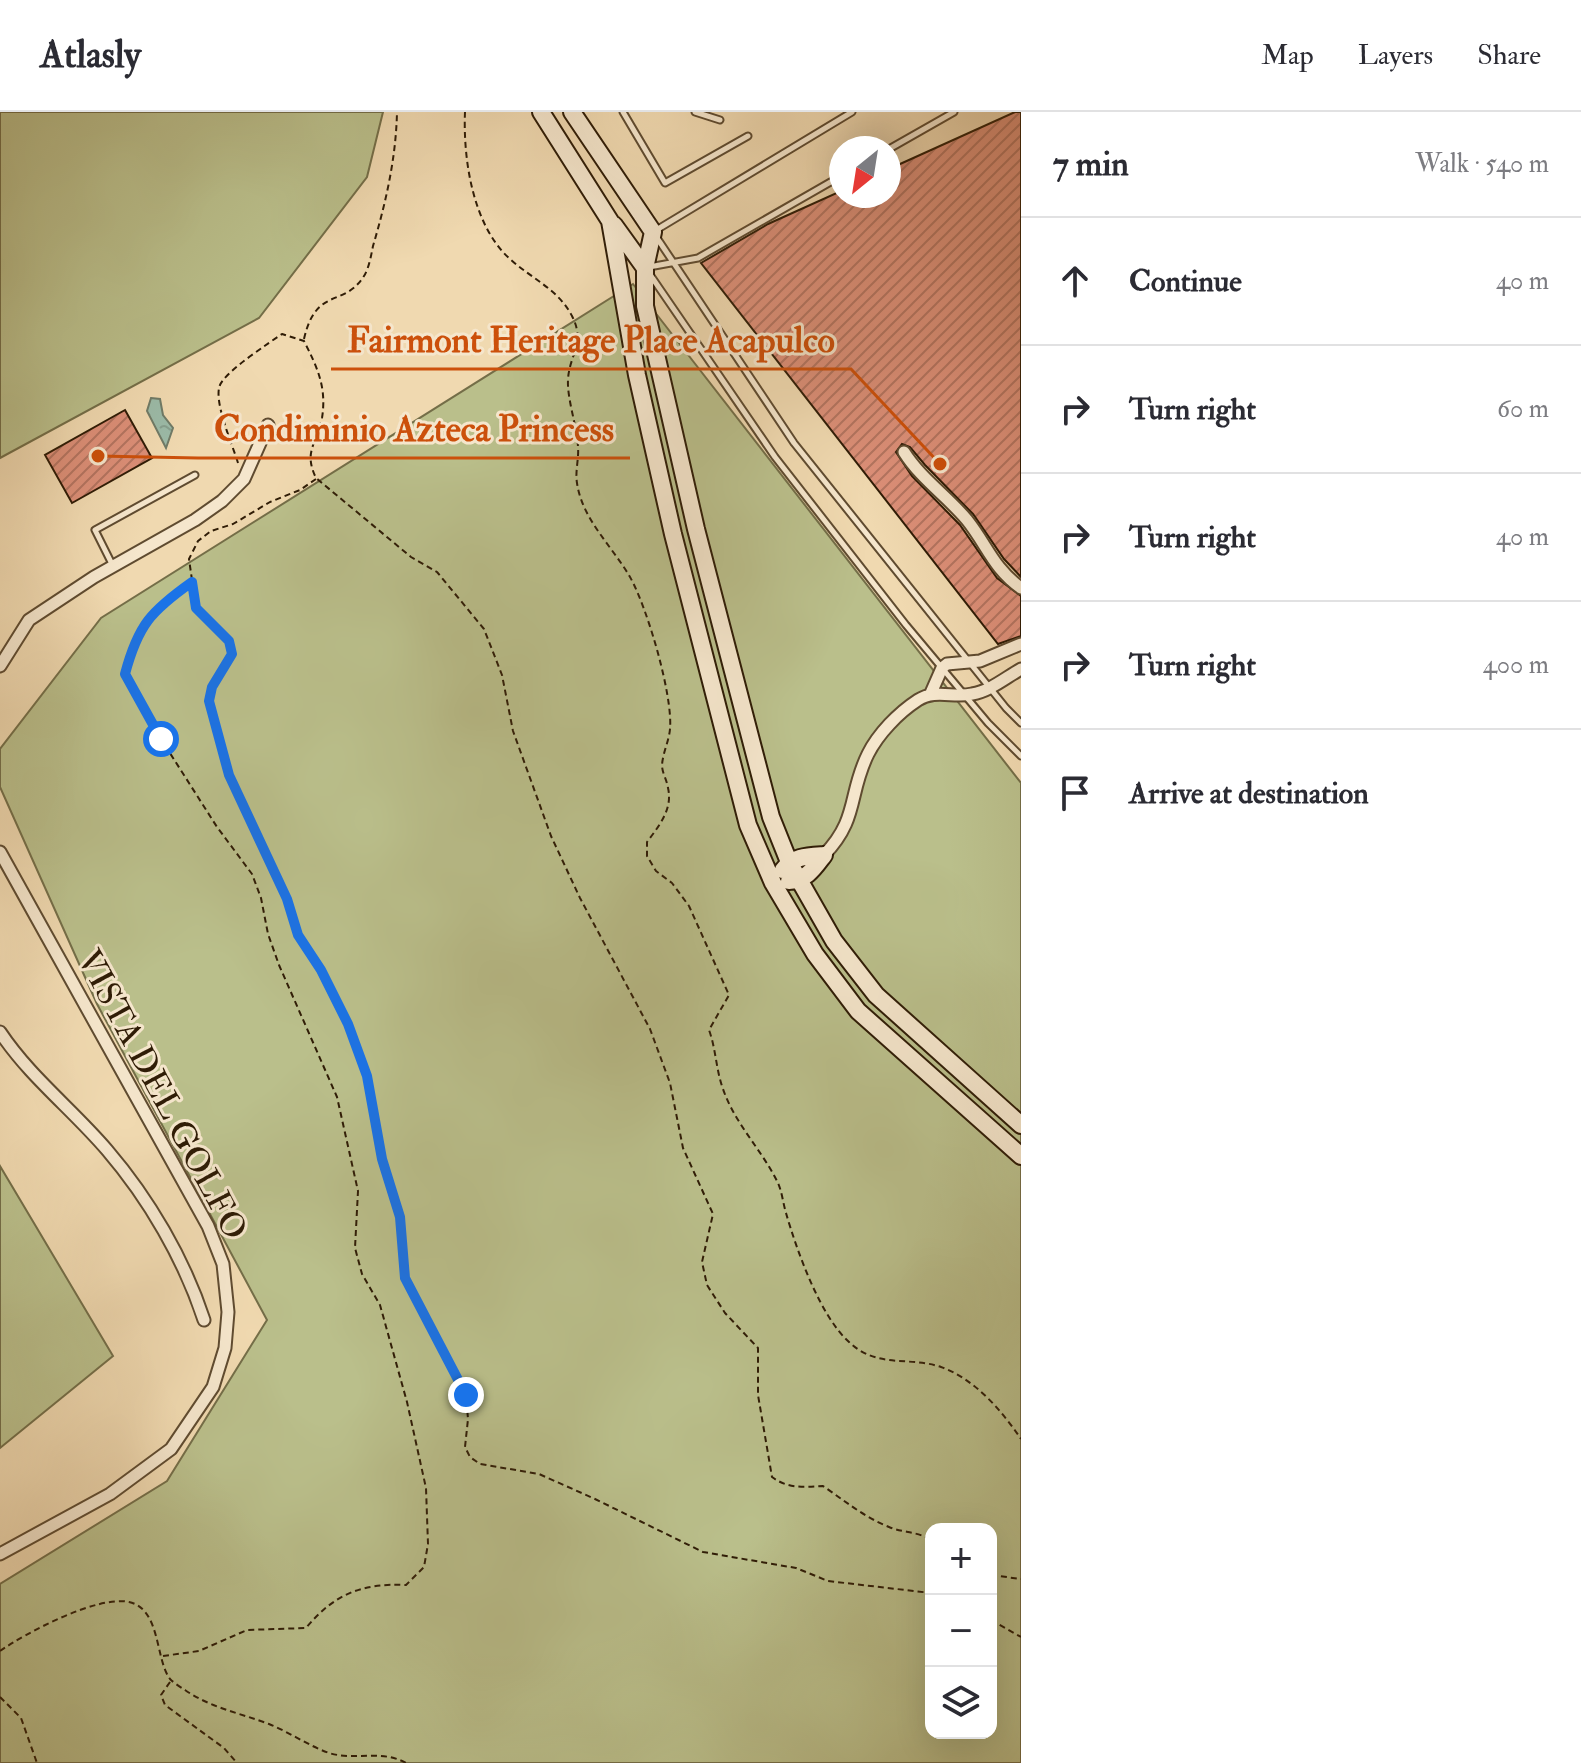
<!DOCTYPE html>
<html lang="en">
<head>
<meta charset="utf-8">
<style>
  body { margin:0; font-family:"IM FELL Double Pica",serif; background:#f7f7f7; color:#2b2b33 }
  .controls { position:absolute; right:24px; bottom:24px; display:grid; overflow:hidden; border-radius:16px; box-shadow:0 8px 32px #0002 }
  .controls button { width:72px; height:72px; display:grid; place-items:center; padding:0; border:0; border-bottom:2px solid #e1e1e2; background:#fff; color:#2b2b33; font:40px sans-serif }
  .compass { position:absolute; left:829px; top:24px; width:72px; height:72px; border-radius:50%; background:#fff; box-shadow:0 8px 32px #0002; rotate:210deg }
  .stop { position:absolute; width:24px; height:24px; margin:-18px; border:6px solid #1a73e8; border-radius:50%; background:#fff }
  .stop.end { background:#1a73e8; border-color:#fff; box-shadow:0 2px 8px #0008 }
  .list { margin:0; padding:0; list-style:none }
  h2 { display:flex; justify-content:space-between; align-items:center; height:104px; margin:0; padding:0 32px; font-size:34px }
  h2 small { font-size:26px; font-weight:400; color:#7c7c81 }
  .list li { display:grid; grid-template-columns:52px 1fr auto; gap:24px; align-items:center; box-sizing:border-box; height:128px; padding:0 32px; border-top:2px solid #e1e1e2 }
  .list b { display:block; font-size:30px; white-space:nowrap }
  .list em { font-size:26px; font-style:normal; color:#7c7c81 }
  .icon { flex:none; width:44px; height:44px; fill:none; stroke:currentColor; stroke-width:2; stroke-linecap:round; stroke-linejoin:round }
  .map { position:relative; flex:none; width:1021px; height:1651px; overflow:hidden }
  header { display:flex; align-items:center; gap:48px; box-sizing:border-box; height:112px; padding:0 40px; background:#fff; border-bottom:2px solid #e1e1e2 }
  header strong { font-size:38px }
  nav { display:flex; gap:44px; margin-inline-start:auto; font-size:28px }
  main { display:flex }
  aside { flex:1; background:#fff }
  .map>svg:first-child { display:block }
  .green { fill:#babf8b; stroke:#746e48; stroke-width:2; fill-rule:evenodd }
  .water { fill:url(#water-ripples); stroke:#707b67; stroke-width:2 }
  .building { fill:url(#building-hatch); stroke:#2f1c06; stroke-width:2 }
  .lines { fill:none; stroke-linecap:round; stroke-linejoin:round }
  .lane-casing { stroke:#5f4b30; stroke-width:9 }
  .street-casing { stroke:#5f4b30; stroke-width:15 }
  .secondary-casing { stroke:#2f1c06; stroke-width:20 }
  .path { stroke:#2f1c06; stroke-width:2; stroke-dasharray:6 4; stroke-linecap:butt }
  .lane { stroke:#f5e6cc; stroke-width:5 }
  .street { stroke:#f5e6cc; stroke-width:11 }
  .secondary { stroke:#f5e6cc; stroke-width:16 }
  .route { stroke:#1a73e8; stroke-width:10 }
  .labels { text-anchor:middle; stroke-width:6; stroke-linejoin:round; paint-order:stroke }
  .street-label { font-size:34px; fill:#2f1c06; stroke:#f5e6cc }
  .leader { fill:none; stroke:#cc500b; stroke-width:3 }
  .callout-dot { fill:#cc500b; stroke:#f5e6cc; stroke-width:3 }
  .callout-label { font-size:36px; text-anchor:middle; font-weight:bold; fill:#cc500b; stroke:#f5e6cc; stroke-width:6; stroke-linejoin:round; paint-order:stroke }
</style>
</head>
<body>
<header>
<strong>Atlasly</strong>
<nav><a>Map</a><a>Layers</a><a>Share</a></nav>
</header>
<main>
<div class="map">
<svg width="1021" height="1651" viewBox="0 0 1021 1651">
  <defs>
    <pattern id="water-ripples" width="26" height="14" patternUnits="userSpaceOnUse" patternTransform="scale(2)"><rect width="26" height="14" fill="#9bbaa7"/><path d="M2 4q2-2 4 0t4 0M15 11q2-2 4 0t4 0" fill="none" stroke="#869f8e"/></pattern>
    <pattern id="building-hatch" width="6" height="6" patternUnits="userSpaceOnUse" patternTransform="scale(2)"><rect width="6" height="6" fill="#dc8f78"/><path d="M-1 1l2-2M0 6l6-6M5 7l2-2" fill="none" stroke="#b37460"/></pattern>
  </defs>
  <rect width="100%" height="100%" fill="#f0d9b0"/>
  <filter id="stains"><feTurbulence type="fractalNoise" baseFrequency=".0025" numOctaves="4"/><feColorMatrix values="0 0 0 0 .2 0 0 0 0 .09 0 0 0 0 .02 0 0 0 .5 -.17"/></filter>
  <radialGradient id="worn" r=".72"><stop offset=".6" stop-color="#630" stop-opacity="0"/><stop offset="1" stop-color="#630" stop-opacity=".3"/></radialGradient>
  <path class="green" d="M0 0H383L367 65 259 206 0 346Z
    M633 172 1021 671V1651H0V1472L167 1369 267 1208 97 892 0 675V637L101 506ZM931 1417H991V1621H931Z
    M0 1054 113 1244 0 1336Z"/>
  <path class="water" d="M151 286 160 287 163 303 173 316 166 336 147 299Z"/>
  <path class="building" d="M1015 0H1021V465L1004 447 973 402 925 353 910 335 902 332 896 340 912 364 960 413 997 466 1021 484V524L998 532 701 151 768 112 841 79V84H889V57Z
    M125 298 152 346 72 391 45 343Z"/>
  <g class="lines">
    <defs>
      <path id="lane" d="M623 0 665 71 748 24
        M695 0 720 8
        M852 0 653 120 794 331 1006 596 1021 611
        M889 37 954 0
        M649 155 698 146 841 64
        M651 164 775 345 906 513 988 611 1021 644
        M113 454 95 418 195 363"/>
      <path id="street" d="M904 340C921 367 947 384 967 408 987 433 993 456 1021 476
        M0 554 29 508 94 465 195 408 222 389 244 367 268 313
        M931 581 942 556 947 552 980 549 1021 532
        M0 740 208 1114 223 1152 228 1200 225 1236 213 1275 171 1337 110 1382 0 1442
        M824 743C859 707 848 682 868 642 878 622 898 601 918 588 935 577 953 586 972 582 990 579 1005 566 1021 557
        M0 920C30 965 72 997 107 1038 149 1087 184 1147 204 1208"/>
      <path id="secondary" d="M541 0 610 109 637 263 673 422 748 713 773 771 815 842 858 899 1021 1044
        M572 0 653 120 645 156V194L696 417 771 705 789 750 834 829 876 883 1021 1013
        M614 113 645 156
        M783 758C793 744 808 744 824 743
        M789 769C807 768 814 756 824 743"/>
    </defs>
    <use href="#lane" class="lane-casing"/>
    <use href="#street" class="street-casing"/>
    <use href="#secondary" class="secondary-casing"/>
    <path class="path" d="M465 0C463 48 473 114 510 147 532 167 558 177 572 204 586 231 569 243 568 268 567 287 577 314 578 335 579 347 575 359 577 371 582 407 612 434 630 465 647 495 673 583 670 617 669 629 663 640 662 653 662 661 667 668 668 676 673 697 659 714 647 730V744L656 759 672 771 689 794 729 883 709 918C716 937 716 958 723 977 735 1012 762 1038 778 1071 782 1080 783 1091 786 1101 797 1139 820 1204 849 1230 877 1257 909 1244 941 1255 975 1267 1002 1299 1021 1327
      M304 227C316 174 344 196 364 164 369 156 371 144 373 134 386 90 396 46 397 0
      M238 351C233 334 213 289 220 273 226 259 269 231 282 222L304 229C317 255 327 275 322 306 317 332 303 339 316 366L411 445 437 460 484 517 502 563 513 619 551 724 580 786 650 917 670 971 683 1036 713 1102 702 1150 707 1173 725 1201 758 1236V1283L772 1365C788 1377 804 1375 823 1374 845 1389 864 1405 889 1415 903 1421 917 1419 931 1428
      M316 367 300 378 270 390 233 412 211 419 198 429 189 447 196 496 229 529 232 542 212 575 209 589 229 663 287 787 298 823 321 858 348 912 367 964 382 1047 400 1105 405 1166 466 1283 468 1307 465 1335 470 1345 480 1352 539 1362 595 1387 703 1440 796 1456 828 1469 931 1481
      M991 1463 1021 1467
      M991 1508 1021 1525
      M0 1539C26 1521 97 1483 129 1490 161 1497 155 1547 170 1567 174 1571 180 1575 185 1578 211 1596 240 1601 269 1612 289 1620 309 1634 329 1641 355 1649 381 1637 406 1651
      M163 1544 199 1539 247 1518 306 1516C334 1482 362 1471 406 1473L424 1455 428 1432 426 1376 407 1290 380 1193 362 1162 355 1136 358 1079 337 985 279 853 268 822 261 786 252 762 217 715 161 627 137 588 125 562 132 533 148 506 191 471
      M170 1570 161 1583 165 1593 224 1636 237 1651
      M0 1585 21 1606 37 1651"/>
    <use href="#lane" class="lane"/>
    <use href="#street" class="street"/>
    <use href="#secondary" class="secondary"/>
  </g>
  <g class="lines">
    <path class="route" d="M161 627 125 562C138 513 151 499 192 470L196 496 229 529 232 542 212 575 209 589 229 663 287 787 298 823 321 858 348 912 367 964 382 1047 400 1105 405 1166 466 1283"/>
  </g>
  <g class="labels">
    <g class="street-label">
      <text transform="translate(163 982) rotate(62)" y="12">VISTA DEL GOLFO</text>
    </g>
  </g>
  <path class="leader" d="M940 352L851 257H331M98 344L198 346H630"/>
  <g class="callout-dot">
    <circle cx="940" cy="352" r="8"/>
    <circle cx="98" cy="344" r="8"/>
  </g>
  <g class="callout-label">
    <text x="591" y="240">Fairmont Heritage Place Acapulco</text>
    <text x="414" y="329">Condiminio Azteca Princess</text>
  </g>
  <rect width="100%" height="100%" filter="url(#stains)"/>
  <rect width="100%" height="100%" fill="url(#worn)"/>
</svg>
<div class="controls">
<button>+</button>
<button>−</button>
<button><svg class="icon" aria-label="layers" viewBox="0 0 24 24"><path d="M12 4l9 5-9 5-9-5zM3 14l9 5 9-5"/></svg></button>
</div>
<svg class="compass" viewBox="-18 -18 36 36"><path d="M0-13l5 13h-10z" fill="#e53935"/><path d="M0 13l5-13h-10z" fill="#7c7c81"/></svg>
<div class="stop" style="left:161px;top:627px"></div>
<div class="stop end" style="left:466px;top:1283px"></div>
</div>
<aside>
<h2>7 min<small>Walk · 540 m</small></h2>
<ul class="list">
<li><svg class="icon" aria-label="ahead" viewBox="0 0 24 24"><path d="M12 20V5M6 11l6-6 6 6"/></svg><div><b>Continue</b></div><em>40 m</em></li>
<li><svg class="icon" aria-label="right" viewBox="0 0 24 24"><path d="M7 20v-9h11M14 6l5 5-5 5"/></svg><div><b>Turn right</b></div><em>60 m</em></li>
<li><svg class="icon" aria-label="right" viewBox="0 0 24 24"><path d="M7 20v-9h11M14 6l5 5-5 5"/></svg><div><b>Turn right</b></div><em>40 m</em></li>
<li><svg class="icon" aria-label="right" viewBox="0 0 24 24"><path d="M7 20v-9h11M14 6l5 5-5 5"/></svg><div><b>Turn right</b></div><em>400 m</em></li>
<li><svg class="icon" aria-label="arrive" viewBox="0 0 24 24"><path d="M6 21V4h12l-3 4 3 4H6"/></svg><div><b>Arrive at destination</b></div></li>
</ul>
</aside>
</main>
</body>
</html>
